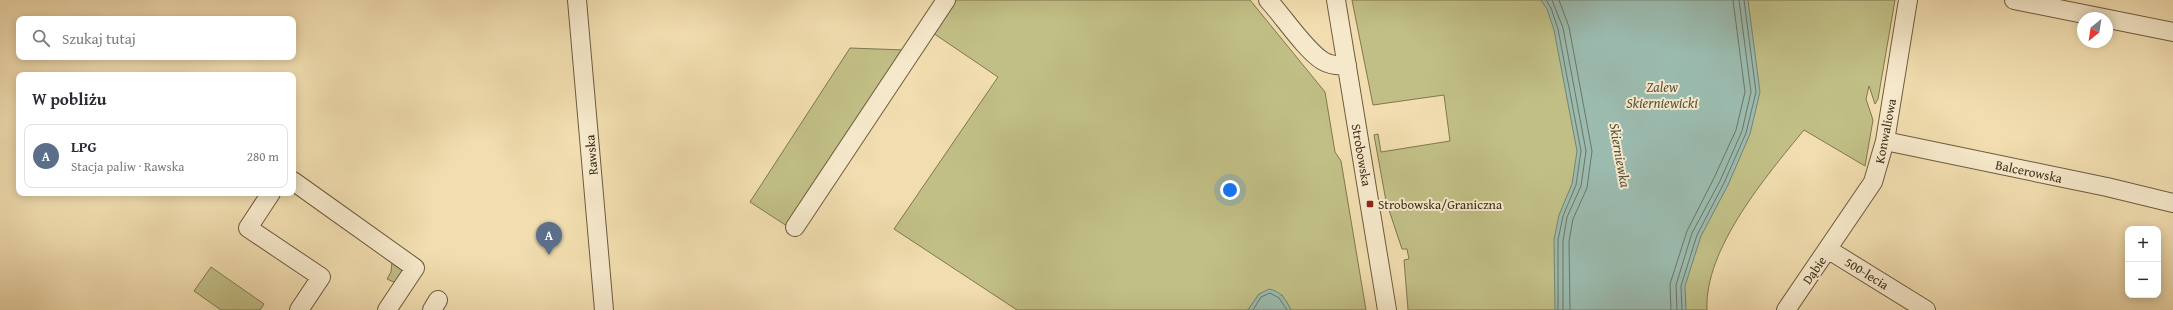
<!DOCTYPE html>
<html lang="pl">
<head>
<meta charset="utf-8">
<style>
  body { margin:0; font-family:"Gentium Book Plus",serif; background:#f7f7f7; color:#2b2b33 }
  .controls { position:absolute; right:12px; bottom:12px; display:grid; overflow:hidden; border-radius:8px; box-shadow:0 2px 10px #0003 }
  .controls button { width:36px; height:36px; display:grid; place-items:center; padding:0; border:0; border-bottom:1px solid #e1e1e2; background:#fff; color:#2b2b33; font:20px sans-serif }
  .compass { position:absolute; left:2077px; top:12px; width:36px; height:36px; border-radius:50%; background:#fff; box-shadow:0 2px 10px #0003; rotate:210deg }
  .you { position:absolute; left:1230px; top:190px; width:14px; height:14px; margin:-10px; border:3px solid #fff; border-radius:50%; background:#1a73e8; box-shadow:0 0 0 6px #1a73e833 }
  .badge { display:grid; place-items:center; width:26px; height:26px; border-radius:50%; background:#8f2418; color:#fff; font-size:13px; font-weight:700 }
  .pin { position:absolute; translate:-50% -33px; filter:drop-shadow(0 1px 2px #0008) }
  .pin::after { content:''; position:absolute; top:21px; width:14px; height:12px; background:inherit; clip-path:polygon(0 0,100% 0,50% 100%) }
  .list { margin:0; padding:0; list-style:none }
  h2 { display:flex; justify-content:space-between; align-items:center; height:52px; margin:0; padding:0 16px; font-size:17px }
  h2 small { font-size:13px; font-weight:400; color:#7c7c81 }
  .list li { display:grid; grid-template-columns:26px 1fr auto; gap:12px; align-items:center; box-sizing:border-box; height:64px; margin:0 8px 8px; padding:0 8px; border:1px solid #e1e1e2; border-radius:8px }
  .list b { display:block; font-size:15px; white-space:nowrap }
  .list p { margin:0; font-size:13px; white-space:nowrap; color:#7c7c81 }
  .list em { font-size:13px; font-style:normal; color:#7c7c81 }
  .icon { flex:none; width:22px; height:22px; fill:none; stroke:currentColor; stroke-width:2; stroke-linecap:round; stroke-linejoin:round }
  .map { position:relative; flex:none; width:2173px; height:310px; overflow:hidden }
  .search { position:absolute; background:#fff; box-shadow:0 2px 10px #0003; left:16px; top:16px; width:280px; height:44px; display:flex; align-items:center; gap:10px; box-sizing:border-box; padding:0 14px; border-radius:8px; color:#7c7c81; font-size:15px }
  .panel { position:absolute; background:#fff; box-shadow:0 2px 10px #0003; left:16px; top:72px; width:280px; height:124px; border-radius:8px }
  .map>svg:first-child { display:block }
  .green { fill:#c1bf86; stroke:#807750 }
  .water { fill:#9bbbaf; stroke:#768374 }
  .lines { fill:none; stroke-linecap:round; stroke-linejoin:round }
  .shore { stroke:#6d7565; stroke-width:1 }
  .minor-casing { stroke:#6c5a40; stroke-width:20 }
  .minor { stroke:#f6e9cb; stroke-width:18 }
  .poi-dot { fill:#8f2418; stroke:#f6e9cb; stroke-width:1.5 }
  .labels { text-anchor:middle; stroke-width:4; stroke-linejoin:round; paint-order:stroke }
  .street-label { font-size:13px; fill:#3f2f1b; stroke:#f6e9cb }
  .poi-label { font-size:13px; fill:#3f2f1b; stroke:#f6e9cb; text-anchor:start }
  .water-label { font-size:14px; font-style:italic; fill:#565240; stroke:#f6e9cb }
</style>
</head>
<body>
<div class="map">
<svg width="2173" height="310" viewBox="0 0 2173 310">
  <rect width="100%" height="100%" fill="#f1ddaf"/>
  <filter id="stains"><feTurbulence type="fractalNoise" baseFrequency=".005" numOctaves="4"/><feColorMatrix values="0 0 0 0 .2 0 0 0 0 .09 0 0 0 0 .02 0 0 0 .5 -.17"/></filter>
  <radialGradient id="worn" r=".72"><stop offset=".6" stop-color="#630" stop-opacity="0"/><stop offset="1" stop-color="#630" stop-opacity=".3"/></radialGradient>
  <path class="green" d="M955 0H1250L1325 92 1335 152 1341 161 1366 310H1291L1282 295 1259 294 1248 310H1017L894 229 998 77 933 33Z
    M1352 0H1895L1878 99 1875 104 1869 86 1866 99 1873 120 1865 166 1804 130C1767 175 1704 249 1707 310H1408L1404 260 1409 259 1407 249H1402L1386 201 1374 135 1378 134 1381 152 1450 141 1444 95 1373 105Z
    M850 48 905 50 787 226 750 202Z
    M392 262 401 267 402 272 396 283 387 279 391 272Z
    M211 267 264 304 260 310H221L194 291Z"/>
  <path class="water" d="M1541 0H1748L1760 92 1750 134 1728 185 1701 236 1685 286 1686 310H1555L1554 240 1559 215 1572 184 1577 151 1554 30 1547 9Z
    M1269 289C1281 291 1286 300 1291 310H1248L1259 294Z"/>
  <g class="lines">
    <path class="shore" d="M1546 0 1551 8 1558 29 1581 151 1576 185 1563 216 1558 240V310
      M1552 0 1563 28 1586 151 1581 186 1567 217 1563 241V310
      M1559 0 1569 27 1592 151 1587 188 1573 219 1569 241 1570 310
      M1253 310 1261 297 1270 293 1279 298 1287 310
      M1671 310 1670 284 1687 231 1714 178 1736 130 1745 92 1733 0
      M1677 310 1676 285 1692 233 1720 181 1742 131 1751 92 1739 0
      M1682 310 1681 286 1697 235 1724 183 1746 133 1756 92 1744 0"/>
    <defs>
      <path id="minor" d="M577 0 604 310
        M1268 0C1283 16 1306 51 1323 61 1330 65 1339 66 1347 65
        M1336 0 1387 310
        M2014 0 2173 32
        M1885 141 2107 187 2173 203
        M293 181 415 268 387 310
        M271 193 248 228 321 277 299 310
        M795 227 946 0
        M1829 250 1926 310
        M432 310 438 300
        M1786 310 1873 182 1885 141 1908 0"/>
    </defs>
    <use href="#minor" class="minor-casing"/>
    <use href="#minor" class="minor"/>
  </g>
  <rect class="poi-dot" x="1366" y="200" width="8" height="8" rx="2"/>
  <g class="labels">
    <g class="street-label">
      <text transform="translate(1885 131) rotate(-79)" y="5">Konwaliowa</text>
      <text transform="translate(591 155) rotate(-95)" y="5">Rawska</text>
      <text transform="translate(1362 155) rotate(80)" y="5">Strobowska</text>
      <text transform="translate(2029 171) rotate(12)" y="5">Balcerowska</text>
      <text transform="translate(1814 270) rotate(-55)" y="5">Dąbie</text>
      <text transform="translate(1867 273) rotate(32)" y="5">500-lecia</text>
    </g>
    <g class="poi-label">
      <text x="1378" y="209">Strobowska/Graniczna</text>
    </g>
    <g class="water-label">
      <text x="1662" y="92">Zalew<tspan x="1662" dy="16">Skierniewicki</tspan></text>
      <text transform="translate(1620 155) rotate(80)" y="5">Skierniewka</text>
    </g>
  </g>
  <rect width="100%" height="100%" filter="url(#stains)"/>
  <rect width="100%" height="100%" fill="url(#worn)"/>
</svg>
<div class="controls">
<button>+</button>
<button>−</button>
</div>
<svg class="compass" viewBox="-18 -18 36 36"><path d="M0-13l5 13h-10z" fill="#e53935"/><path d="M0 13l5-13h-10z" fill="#7c7c81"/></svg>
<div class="you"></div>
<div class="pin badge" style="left:549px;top:255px;background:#5c6f8a">A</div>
<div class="search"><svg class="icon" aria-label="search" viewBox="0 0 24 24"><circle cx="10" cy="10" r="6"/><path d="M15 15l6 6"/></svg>Szukaj tutaj</div>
<section class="panel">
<h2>W pobliżu<small></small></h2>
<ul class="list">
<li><span class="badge" style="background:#5c6f8a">A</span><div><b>LPG</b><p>Stacja paliw · Rawska</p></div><em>280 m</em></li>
</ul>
</section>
</div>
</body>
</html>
